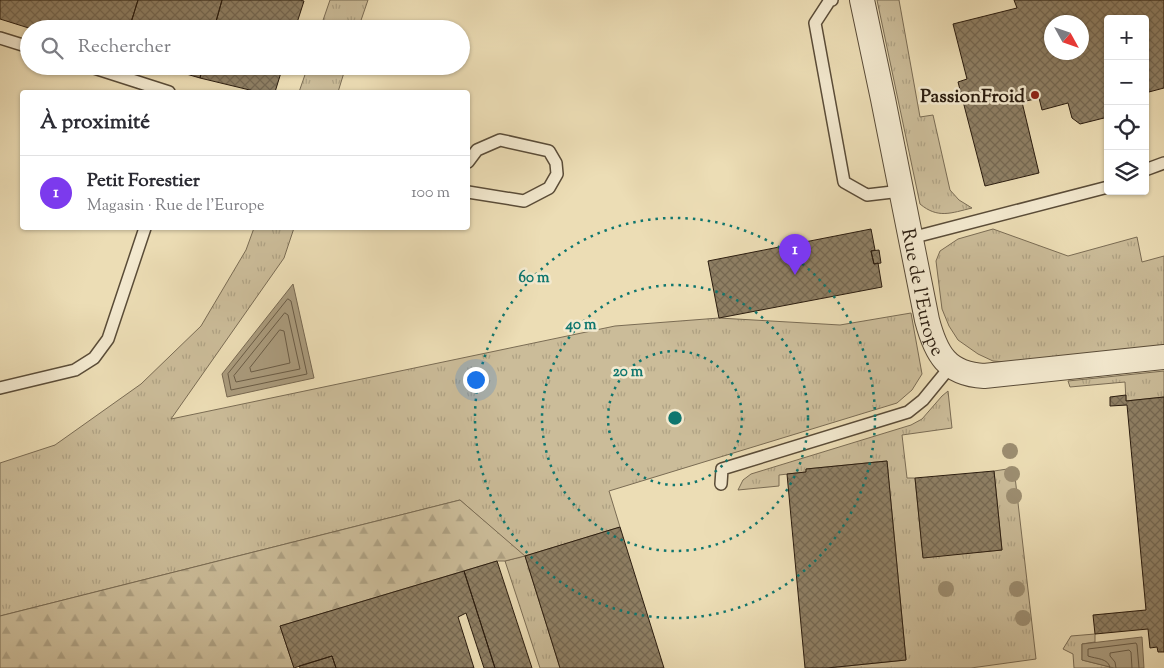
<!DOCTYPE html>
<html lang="fr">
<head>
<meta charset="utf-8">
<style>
  body { margin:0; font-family:"Sorts Mill Goudy",serif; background:#f7f7f7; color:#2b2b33 }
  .controls { position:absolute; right:15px; top:15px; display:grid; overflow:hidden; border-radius:5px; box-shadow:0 1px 4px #0004 }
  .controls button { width:45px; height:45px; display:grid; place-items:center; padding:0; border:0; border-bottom:1px solid #e1e1e2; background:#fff; color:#2b2b33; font:25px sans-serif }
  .compass { position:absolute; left:1044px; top:15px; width:45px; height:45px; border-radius:50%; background:#fff; box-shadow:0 1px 4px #0004; rotate:130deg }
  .you { position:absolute; left:475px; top:379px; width:18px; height:18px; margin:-12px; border:4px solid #fff; border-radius:50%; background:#1a73e8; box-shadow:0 0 0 8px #1a73e833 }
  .badge { display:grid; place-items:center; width:32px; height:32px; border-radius:50%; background:#7c3aed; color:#fff; font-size:16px; font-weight:700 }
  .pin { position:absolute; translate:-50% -41px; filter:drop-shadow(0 1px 2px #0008) }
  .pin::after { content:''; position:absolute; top:26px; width:18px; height:15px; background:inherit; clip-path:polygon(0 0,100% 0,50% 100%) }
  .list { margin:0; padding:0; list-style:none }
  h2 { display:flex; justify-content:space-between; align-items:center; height:65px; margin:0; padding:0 20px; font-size:21px }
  h2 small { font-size:16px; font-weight:400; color:#7c7c81 }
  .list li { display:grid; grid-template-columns:32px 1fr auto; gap:15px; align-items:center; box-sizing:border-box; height:75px; padding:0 20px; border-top:1px solid #e1e1e2 }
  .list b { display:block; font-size:19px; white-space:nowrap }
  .list p { margin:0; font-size:16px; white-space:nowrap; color:#7c7c81 }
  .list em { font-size:16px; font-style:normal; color:#7c7c81 }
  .icon { flex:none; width:28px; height:28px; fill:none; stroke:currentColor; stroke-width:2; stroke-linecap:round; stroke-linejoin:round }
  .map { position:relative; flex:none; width:1164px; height:668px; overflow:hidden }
  .search { position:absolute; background:#fff; box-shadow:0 1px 4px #0004; left:20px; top:20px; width:450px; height:55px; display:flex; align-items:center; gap:12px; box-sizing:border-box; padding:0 18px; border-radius:28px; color:#7c7c81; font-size:19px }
  .panel { position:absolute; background:#fff; box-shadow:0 1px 4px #0004; left:20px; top:90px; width:450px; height:140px; border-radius:5px }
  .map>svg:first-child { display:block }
  .grass { fill:url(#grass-tufts); stroke:#7a6c54 }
  .forest { fill:url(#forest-firs); stroke:#7a6c54 }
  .water { fill:#aa9b7d; stroke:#776851 }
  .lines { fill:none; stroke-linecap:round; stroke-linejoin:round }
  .shore { stroke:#6a5c46; stroke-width:1 }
  .building { fill:url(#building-cross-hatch); stroke:#2a1c0f; fill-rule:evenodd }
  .lane-casing { stroke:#5a4c38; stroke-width:14 }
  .street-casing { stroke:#5a4c38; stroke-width:26 }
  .lane { stroke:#f3e9cf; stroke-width:11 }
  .street { stroke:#f3e9cf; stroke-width:24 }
  .tree { fill:#9c8d70 }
  .ring { fill:none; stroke:#0f766e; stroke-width:2.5; stroke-dasharray:2.5 5 }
  .poi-dot { fill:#8f2418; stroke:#f3e9cf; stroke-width:2 }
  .labels { text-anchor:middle; stroke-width:5; stroke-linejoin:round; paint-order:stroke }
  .poi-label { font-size:19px; font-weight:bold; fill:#2a1c0f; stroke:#f3e9cf; text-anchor:end }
  .street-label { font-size:19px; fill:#2a1c0f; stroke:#f3e9cf }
  .centre { fill:#0f766e; stroke:#f3e9cf; stroke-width:2.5 }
  .ring-label { font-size:15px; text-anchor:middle; font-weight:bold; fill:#0f766e; stroke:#f3e9cf; stroke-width:5; stroke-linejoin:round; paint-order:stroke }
</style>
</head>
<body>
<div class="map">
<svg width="1164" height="668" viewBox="0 0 1164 668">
  <defs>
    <pattern id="grass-tufts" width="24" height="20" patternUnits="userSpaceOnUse" patternTransform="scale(1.25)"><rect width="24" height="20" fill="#cbbc99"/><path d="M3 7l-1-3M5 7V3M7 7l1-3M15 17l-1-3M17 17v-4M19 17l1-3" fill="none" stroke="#aea183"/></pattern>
    <pattern id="forest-firs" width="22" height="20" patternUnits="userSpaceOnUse" patternTransform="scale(1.25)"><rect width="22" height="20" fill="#cbbc99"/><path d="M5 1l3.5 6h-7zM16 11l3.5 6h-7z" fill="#aea183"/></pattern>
    <pattern id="building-cross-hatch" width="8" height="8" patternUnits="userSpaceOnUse" patternTransform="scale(1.25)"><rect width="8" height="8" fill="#8f8065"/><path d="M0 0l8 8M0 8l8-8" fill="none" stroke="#756852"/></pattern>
  </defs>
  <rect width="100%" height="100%" fill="#ecddb5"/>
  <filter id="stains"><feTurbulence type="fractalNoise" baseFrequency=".004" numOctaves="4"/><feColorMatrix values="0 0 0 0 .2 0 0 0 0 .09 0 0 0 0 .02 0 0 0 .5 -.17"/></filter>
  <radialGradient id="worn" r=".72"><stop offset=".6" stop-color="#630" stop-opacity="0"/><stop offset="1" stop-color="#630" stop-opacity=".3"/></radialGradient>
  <path class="grass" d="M330 0H368L358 29H320Z
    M877 0H899L920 117 933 115 950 190 959 200 972 208C951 213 938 219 920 204Z
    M308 66H346L338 92H299Z
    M254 228H294L284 258 171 419 615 326 719 318 840 325 911 313 922 374 912 390 897 403 609 491 620 527 525 556 560 668H540L505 561 524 556 460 500 0 616V463L55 445 141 384 201 326 246 250Z
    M993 229 1068 256 1137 237 1142 262 1164 256V346L1016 363 993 361 978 354 958 340 949 326 942 309 936 261 940 251 958 239Z
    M1164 371V397L1126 401 1125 382 1070 387 1068 381Z
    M948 391 952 428 902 435 907 478H915L923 557 1002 550 994 471 1014 468 1036 659 971 668H827L906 660 887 461 806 469V472L779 475V486L738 490 743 480 751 474 911 425 922 419 942 396Z
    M1095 634V642L1082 644V660L1114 668H1074L1073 654 1063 649 1071 636Z"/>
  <path class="forest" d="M460 500 525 556 505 561H497L280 626 294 668H0V616Z"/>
  <path class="water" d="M293 284 314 378 227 397 222 374Z
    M1142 637 1144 668H1114L1082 660V644Z"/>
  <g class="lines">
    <path class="shore" d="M288 299 291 301 307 374 231 390 228 374Z
      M285 313 288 315 300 369 236 382 234 376Z
      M280 330 284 331 290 363 251 372 250 368Z
      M1110 668C1109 658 1096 659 1088 656V649L1136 643 1137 645 1139 668
      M1116 668 1115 662 1110 656V653L1129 650 1131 652 1132 668"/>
  </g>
  <path class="building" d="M0 0H138L129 29H32L0 19Z
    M138 0H222L214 29H129Z
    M222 0H300L304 1 295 29H214Z
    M1014 0H1164V88L1145 93V19H1108V117L1080 124 1072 118 1068 103 1042 110 1039 98 1022 102 1039 173 985 186 958 82 967 79 953 24 1017 8ZM1052 22H1082V52H1052Z
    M159 66H203L200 78Z
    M203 66H283L275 92H258L200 78Z
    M871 229 875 250 871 251 874 264 878 263 882 287 719 318 708 261Z
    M879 250 881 263 874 264 871 251Z
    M1126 395V401L1164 397V652H1158L1157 647 1150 648 1148 629 1095 634 1093 615 1146 610 1127 405 1110 406V397Z
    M887 461 906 660 827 668H805L787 474 806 472V469Z
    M994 471 1002 550 923 558 915 478Z
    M620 527 664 668H560L525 556Z
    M497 561 532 668H495L464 571Z
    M464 571 495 668H484L466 613 458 617 474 668H336L332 656 294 668 280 626Z
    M332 656 336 668H300L299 666Z"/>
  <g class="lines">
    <defs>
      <path id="lane" d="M832 0H830L815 23 844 182 867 195 901 191
        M0 38 29 47
        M88 66 169 92
        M468 162 477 150 500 140 549 151 556 163 557 174 549 188 524 201 468 192
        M1145 170 1164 163
        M911 238 1108 187
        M0 388 75 370 94 358 108 339 145 228
        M721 484 722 469 908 412 923 400 950 367"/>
      <g id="street">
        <path id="s1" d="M862 0 883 99 927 320C936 354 947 374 984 376L1164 357"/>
      </g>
    </defs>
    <use href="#lane" class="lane-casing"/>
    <use href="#street" class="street-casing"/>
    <use href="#lane" class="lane"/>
    <use href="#street" class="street"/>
  </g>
  <g class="tree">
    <circle cx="1010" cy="451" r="8"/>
    <circle cx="1012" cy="474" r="8"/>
    <circle cx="1014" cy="496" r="8"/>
    <circle cx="946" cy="589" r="8"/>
    <circle cx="1017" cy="589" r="8"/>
    <circle cx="1023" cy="618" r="8"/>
  </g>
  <g class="ring">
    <circle cx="675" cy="418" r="67"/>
    <circle cx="675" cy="418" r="133"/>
    <circle cx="675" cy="418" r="200"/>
  </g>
  <circle class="poi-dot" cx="1035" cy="95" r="5"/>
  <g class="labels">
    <g class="poi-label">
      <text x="1025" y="102">PassionFroid</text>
    </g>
    <g class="street-label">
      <text dy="7" stroke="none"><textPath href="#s1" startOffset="298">Rue de l'Europe</textPath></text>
    </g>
  </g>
  <circle cx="675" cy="418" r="8" class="centre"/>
  <g class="ring-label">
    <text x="534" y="282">60 m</text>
    <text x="581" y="329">40 m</text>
    <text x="628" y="376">20 m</text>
  </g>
  <rect width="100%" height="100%" filter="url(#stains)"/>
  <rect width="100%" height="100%" fill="url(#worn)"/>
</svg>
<div class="controls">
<button>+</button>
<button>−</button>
<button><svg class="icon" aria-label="locate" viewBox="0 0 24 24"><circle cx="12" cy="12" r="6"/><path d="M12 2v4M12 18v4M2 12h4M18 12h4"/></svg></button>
<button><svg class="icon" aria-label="layers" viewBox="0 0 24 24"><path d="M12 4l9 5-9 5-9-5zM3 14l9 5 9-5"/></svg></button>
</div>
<svg class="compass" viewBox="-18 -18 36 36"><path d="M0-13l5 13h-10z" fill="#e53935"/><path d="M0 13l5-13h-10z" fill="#7c7c81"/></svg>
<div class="you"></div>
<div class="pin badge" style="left:795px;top:275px">1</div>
<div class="search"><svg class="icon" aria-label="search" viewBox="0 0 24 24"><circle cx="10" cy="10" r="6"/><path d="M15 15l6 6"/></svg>Rechercher</div>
<section class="panel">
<h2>À proximité<small></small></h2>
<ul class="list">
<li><span class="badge">1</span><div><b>Petit Forestier</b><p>Magasin · Rue de l'Europe</p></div><em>100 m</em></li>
</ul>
</section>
</div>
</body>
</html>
